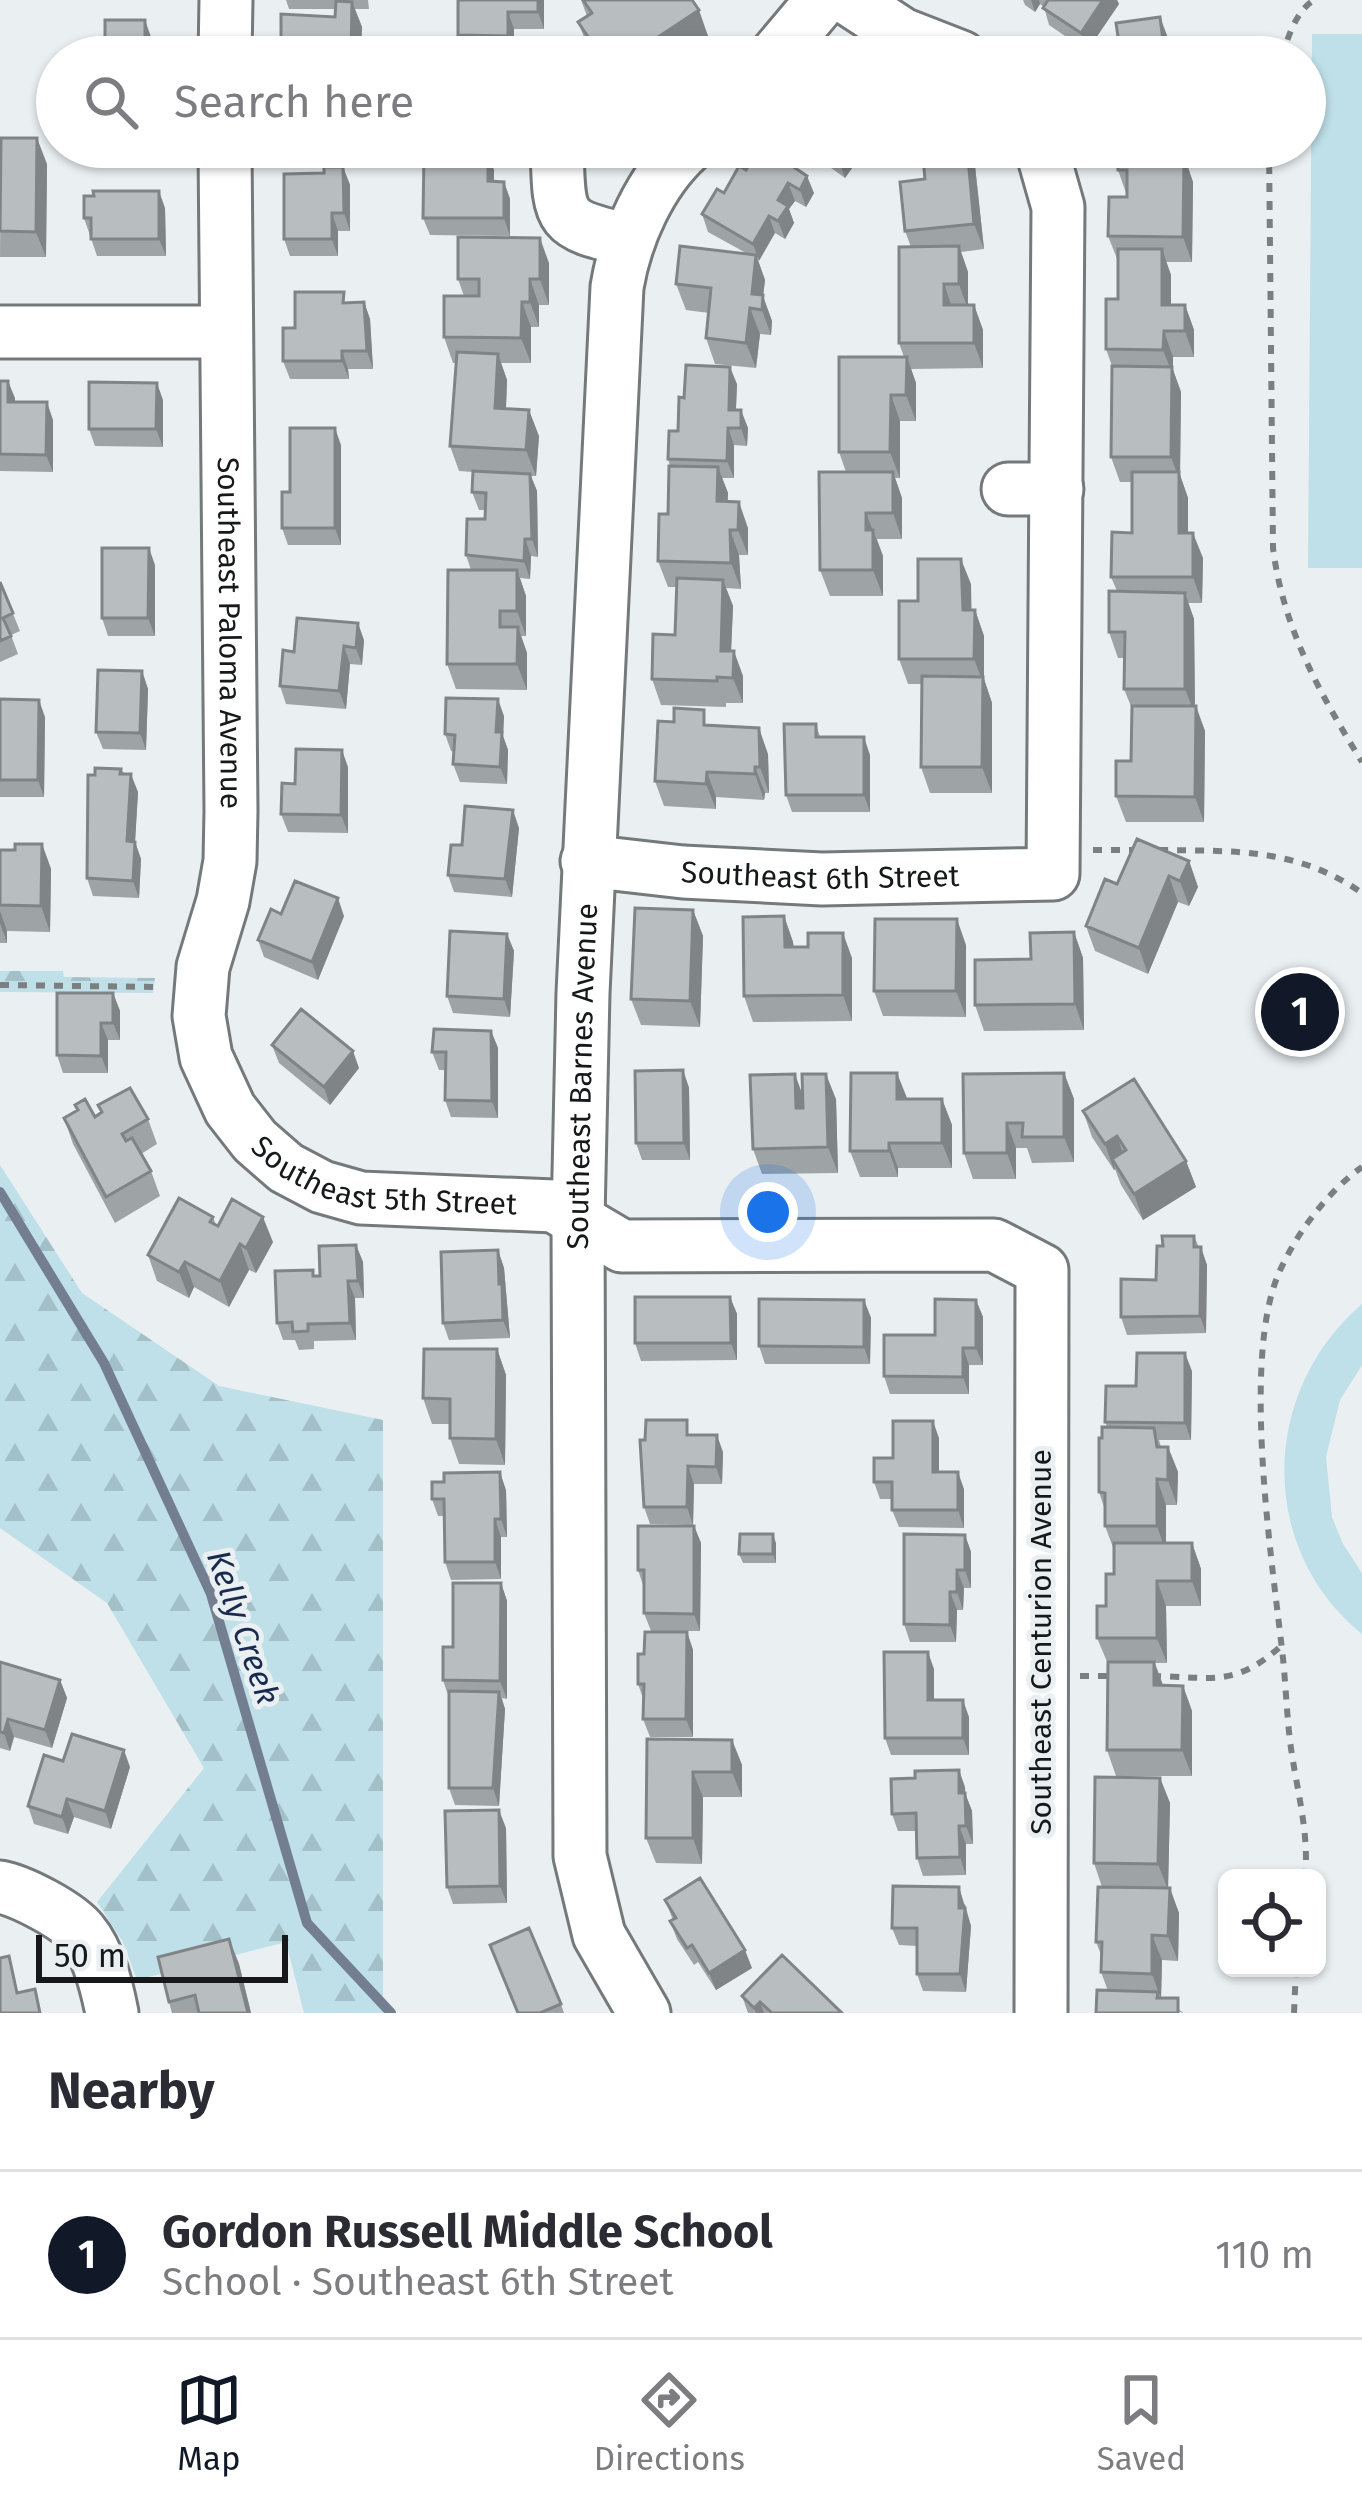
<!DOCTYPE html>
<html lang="en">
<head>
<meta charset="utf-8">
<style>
  body { margin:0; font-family:"Fira Sans",sans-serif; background:#f2f2f3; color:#2b2b33 }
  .controls { position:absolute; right:36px; bottom:36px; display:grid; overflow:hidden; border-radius:18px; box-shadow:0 3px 9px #0004 }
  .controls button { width:108px; height:108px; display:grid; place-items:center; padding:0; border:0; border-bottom:3px solid #e1e1e2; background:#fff; color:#2b2b33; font:60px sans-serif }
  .scale { position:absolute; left:36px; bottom:30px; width:252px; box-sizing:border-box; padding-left:12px; border:6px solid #161819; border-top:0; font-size:33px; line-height:42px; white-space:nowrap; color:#161819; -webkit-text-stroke:9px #eaf0f2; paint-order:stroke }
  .you { position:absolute; left:768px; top:1212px; width:42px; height:42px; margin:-30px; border:9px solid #fff; border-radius:50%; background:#1a73e8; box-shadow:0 0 0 18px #1a73e833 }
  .badge { display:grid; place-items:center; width:78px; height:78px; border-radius:50%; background:#111827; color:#fff; font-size:39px; font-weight:700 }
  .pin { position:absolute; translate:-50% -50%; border:6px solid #fff; box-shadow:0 3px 12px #0006 }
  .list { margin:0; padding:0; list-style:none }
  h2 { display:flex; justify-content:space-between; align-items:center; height:156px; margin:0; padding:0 48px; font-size:51px }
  h2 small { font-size:39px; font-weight:400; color:#7c7c81 }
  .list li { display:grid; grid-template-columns:78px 1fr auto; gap:36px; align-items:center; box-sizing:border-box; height:168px; padding:0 48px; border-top:3px solid #e1e1e2 }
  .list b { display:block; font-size:45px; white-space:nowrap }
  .list p { margin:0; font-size:39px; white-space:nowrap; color:#7c7c81 }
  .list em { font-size:39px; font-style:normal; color:#7c7c81 }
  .icon { flex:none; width:66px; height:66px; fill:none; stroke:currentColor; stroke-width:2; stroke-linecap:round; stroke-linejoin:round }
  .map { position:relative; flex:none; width:1362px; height:2013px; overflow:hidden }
  .search { position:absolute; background:#fff; box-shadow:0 3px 9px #0004; left:36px; right:36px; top:36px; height:132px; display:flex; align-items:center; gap:30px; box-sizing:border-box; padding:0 42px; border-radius:66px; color:#7c7c81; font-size:45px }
  .sheet { height:324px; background:#fff }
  nav { display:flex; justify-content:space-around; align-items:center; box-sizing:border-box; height:168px; border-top:3px solid #e1e1e2; background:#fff; font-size:33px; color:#7c7c81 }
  nav a { display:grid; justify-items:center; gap:6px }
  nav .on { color:#111827 }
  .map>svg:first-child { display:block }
  .forest { fill:url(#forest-firs) }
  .pitch { fill:#bfdfe9 }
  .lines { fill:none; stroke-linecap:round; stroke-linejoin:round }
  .stream { stroke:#747e91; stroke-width:10 }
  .minor-casing { stroke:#74797b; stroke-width:57 }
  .path { stroke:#7b7f80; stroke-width:6; stroke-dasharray:9 9; stroke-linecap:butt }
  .minor { stroke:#fff; stroke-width:51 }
  .wall { fill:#9ea3a5 }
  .shaded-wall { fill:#818486 }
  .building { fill:#b8bdc0; stroke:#818486; stroke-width:3 }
  .labels { text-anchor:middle; stroke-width:10; stroke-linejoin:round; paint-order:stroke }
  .street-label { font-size:30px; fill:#161819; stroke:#eaf0f2 }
  .water-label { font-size:33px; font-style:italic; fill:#192a50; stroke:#eaf0f2 }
</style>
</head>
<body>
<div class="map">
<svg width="1362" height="2013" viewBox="0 0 1362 2013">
  <defs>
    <pattern id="forest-firs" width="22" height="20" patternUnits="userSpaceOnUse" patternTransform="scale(3)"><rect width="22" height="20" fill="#bfdfe9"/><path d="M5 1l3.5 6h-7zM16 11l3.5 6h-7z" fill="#a3bfc7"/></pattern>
  </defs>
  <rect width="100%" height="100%" fill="#eaf0f2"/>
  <path class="forest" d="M0 971H63L64 977 155 978 153 993 0 992Z
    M0 1165 82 1293 219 1386 383 1420V2013H304L286 1942 137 1980 123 1942 97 1902 204 1768 107 1603 0 1528Z"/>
  <path class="pitch" d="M1312 34H1362V568H1308Z
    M1362 1304V1365L1340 1400 1326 1457 1332 1517 1343 1544 1362 1573V1634C1257 1549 1260 1391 1362 1304Z"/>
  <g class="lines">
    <path class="stream" d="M0 1192 104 1363 211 1594 307 1923 391 2013"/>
    <defs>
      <g id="minor">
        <path d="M850 0 902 34 961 57"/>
        <path d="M225 57 226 0"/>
        <path d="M774 57 822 0"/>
        <path id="s1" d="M225 147 231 811 230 861 223 901 203 967 199 1016 206 1057 230 1109 255 1141 286 1168 322 1187 361 1198 554 1206 622 1246 994 1245 1042 1270 1041 2013"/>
        <path d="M557 147C559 221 557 224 629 240"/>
        <path d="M0 332H224"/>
        <path d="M1008 489H1057"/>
        <path id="s2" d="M587 861 683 872 822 879 1053 874 1058 207 1041 147"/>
        <path d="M0 1887C21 1891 68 1915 82 1933 99 1953 107 1988 112 2013"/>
        <path id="s3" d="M644 2013 599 1935 580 1856 578 1219 583 993 617 287C625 238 650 181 688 147"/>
      </g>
    </defs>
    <use href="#minor" class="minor-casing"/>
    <path class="path" d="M1282 57C1288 37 1296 11 1314 0
      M1269 147 1273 548C1283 628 1320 694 1362 762
      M1093 850H1140
      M1159 850C1234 851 1298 848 1362 893
      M0 985 158 987
      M1080 1676H1115
      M1152 1676C1212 1677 1235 1688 1282 1645
      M1305 1878C1310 1828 1294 1782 1289 1732 1286 1702 1285 1671 1281 1641 1270 1547 1243 1360 1278 1275 1295 1235 1327 1192 1362 1167
      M1294 2013 1296 1968"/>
    <use href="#minor" class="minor"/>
  </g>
  <path class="wall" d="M286 0H368L369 9H355L362 27 361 57H281L335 17V9H289Z
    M458 0H544V29H514V54L464 53 458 35Z
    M581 0H692L708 36 676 57H592L578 22 587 16Z
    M1023 0H1117L1119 4 1087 51 1049 25 1044 7 1040 4 1035 12 1025 5Z
    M1 138 47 164 46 257H0Z
    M760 147 814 193 806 207 795 201 789 209 794 223 785 239 775 233 758 260 765 280 763 297 772 321 771 335 760 334 756 368 715 364 706 338 709 313 686 310 676 284 746 253 708 232 702 214 746 170Z
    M802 147H867L845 178Z
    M922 147H973L984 249 961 252 968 272V305H974L983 330V368L911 369 916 383V421H900V478H895L902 498V539H877L883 556V596H830L820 570 846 472 839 452 904 357 899 343 911 247 905 231 925 179Z
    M1114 147H1177L1181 156H1184L1193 182 1192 262H1166L1171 275V305H1185L1194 330V357H1173V370L1181 392 1180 475 1188 498V533L1203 558 1202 603H1188L1194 619 1195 706 1205 731 1204 822H1126L1116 796 1131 761 1132 709 1124 689 1125 658H1118L1109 632 1117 591 1111 577 1132 533V482H1120L1111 457 1112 366 1106 349 1118 299V261L1108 236 1127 196 1118 170V149H1115Z
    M343 167 350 185V231H338V256H290L284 239 324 173Z
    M494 170V182H504L510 199V236L430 235 423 218Z
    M165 208 166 256H97L84 218Z
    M549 263V305H539V327H531V363H501L507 380 506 408 539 436 536 476H531L537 491 538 557 531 556 530 579 520 578 526 596V636H521L527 653V690L456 689 447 664 471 570 466 555 485 519 486 510H479L472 492 473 472 459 471 450 446 456 363H453L444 337 464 296 458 279Z
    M347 302H364L370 319 373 369H348L349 379H290L283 361 295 328Z
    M0 381H8L15 402 53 420V472L0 471Z
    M737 384 736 410 748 428 747 446 734 445V478H722L728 493 727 502 748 528V555H739L741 589 726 588 733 606 731 651 743 676V703H726V707L661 705 652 679 675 635 677 587H668L658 561 668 514 670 466 668 459 678 431 684 398Z
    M163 400V447L95 446 89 429Z
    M341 445V545H288L282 528 290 492Z
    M155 565V636H108L102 618Z
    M0 582 20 631 11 635 18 654 0 662Z
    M971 584V610H975L984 636V679L992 703V793H930L921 767V684H908L899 659 918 601Z
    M364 640 362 665 350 664 346 709 286 704 280 686 294 652Z
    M142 671 148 689 146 750 103 749 96 732Z
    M0 699 45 717 44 797H0Z
    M504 716 503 736 508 750 507 784 460 782 453 764 454 752 451 751 445 734Z
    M816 724 820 737 870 755V812H792L786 795Z
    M710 726 768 754 769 793H765L764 800 716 797V809L664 806 655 781Z
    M348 767V833L288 832 281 814 295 784Z
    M121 769 138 792 135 842 141 859 139 898 93 896 87 878 95 775Z
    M519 828 512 897 454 892 448 875Z
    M42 844 51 869 50 932 7 931V943H0V850H15Z
    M1189 861 1198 887 1189 906 1178 902 1148 974 1095 951 1086 926 1117 884Z
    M693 910 703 936 700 1027 641 1025 631 999Z
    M281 914 344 916 318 980 264 957 258 940Z
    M784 916 793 942 794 947 852 958V1021L753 1022 744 996Z
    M1074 932 1083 958 1084 1030 984 1031 975 1005 1031 959Z
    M507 934 514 951 510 1017 453 1013 447 996Z
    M966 945V1017L883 1016 874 991Z
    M113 993 120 1011V1040H108V1073H63L57 1055Z
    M491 1031 498 1048V1118L451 1117 445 1100 446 1070H439L432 1052Z
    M272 1045 359 1068 330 1105 279 1063Z
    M683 1070 689 1088 690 1160H642L636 1143Z
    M1064 1073 1074 1099V1162L1032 1163 1027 1148H1016V1179H973L964 1153Z
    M802 1095 836 1099 838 1173 762 1174 753 1149Z
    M907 1099H942L952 1125V1168H898V1177H860L850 1151Z
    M75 1105 95 1117 101 1113 98 1105 148 1119 157 1144 141 1154 151 1171 160 1196 115 1223 73 1144 64 1118 77 1111Z
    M1083 1111 1186 1161 1196 1187 1143 1220 1121 1185 1115 1169 1114 1170 1092 1137Z
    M213 1217 216 1225 273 1242 256 1273 249 1270 229 1307 194 1287 189 1298 157 1281 148 1255Z
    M1194 1236 1207 1265 1206 1333 1127 1335 1121 1317 1156 1280 1163 1246Z
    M356 1245 363 1262 364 1298H355L356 1340 314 1341V1349L299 1350 295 1340H283L277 1323 315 1276H320Z
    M498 1250 504 1268 510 1338 449 1340 443 1323Z
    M730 1297 737 1314V1360L641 1361 635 1343Z
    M864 1300 871 1318 870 1364H765L759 1346Z
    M976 1300 983 1317V1365H969V1394H890L884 1376Z
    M497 1349 506 1375 505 1465 459 1464 450 1438V1424H432L423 1398Z
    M1192 1371 1191 1440H1159L1161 1447H1168L1178 1472 1177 1505H1166V1543H1192L1201 1569V1606H1166L1167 1663H1155L1163 1685 1183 1686 1192 1711V1776H1116L1107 1750 1108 1664 1097 1638 1114 1574V1550L1105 1526V1510L1099 1492 1102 1438 1107 1427 1105 1422 1136 1386Z
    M693 1435 723 1452 722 1484H694L693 1525 650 1524 644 1507Z
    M939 1438V1472L964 1489V1528L899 1527 892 1510V1499H880L874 1482 893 1458Z
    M506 1490 507 1537H501V1579L451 1580 445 1562 444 1516H438L432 1499Z
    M694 1526 701 1543 700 1631H651L644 1613V1588L638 1570Z
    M965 1535 971 1552V1588H964L963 1610H957L956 1642H910L904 1624Z
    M776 1543V1563H743L739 1554Z
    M501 1583 507 1601V1699L502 1698 505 1709 499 1806 455 1805 449 1788V1698L443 1680 453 1647Z
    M687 1632 693 1650V1737H650L643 1719 644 1701 638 1684 644 1654Z
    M0 1662 60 1680 67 1698 52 1748 14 1737 10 1751 0 1748Z
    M934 1669V1700L969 1717V1755H891L885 1738Z
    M647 1739 732 1740 742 1765V1797H703L702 1864 656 1863 646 1838Z
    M130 1767 111 1829 74 1817 68 1834 34 1824 28 1806Z
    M1160 1778 1170 1803 1168 1888 1179 1913 1178 1961 1162 1960 1161 1998 1184 2013 1108 1991 1101 1972 1102 1957 1096 1942 1102 1887 1094 1863Z
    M965 1787V1793L972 1811 973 1844H966V1875L923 1876 917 1858 916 1831H898L892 1814Z
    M506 1828 507 1903 453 1904 447 1887Z
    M665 1900 752 1968 716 1990 698 1962 694 1965 677 1939 670 1921 673 1920Z
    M965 1904 971 1926 966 1992 923 1991 917 1974V1946L899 1945 892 1928Z
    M229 1939 239 1964 251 2013H172L169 2002Z
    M742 1996 842 2013H748Z
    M561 2004 564 2013H517Z"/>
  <path class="shaded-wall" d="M538 0H544V29L538 12Z
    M1031 0H1039L1040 4 1035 12Z
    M1103 0H1117L1119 4 1087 51 1081 33Z
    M352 2 362 27 361 57H352L351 55Z
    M699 10 708 36 676 57H628Z
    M508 12 514 29V54L508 36Z
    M1160 17 1170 43 1171 57H1165Z
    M145 20 151 37V57H145Z
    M37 138 47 164 46 257 36 232Z
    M840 147H867L845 178 836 152Z
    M967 147 973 148 984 249 974 224Z
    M488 152 494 170V199L488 181Z
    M1184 156 1193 182 1192 262 1183 237Z
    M343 167 350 185V231L344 213Z
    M807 176 814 193 806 207 800 190Z
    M504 182 510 199V236L504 218Z
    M788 183 795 201 789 209 794 223 785 239 778 221V200Z
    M159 191 165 208 166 256 159 239Z
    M332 213 338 231V256L332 239Z
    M769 216 775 233 759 261 753 244Z
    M540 238 549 263V305L540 279Z
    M959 246 968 272V310L959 284Z
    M1162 249 1171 275V330L1162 305Z
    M756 255 765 280 763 296 772 321 771 335 762 310 752 294Z
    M530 279 539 305V327L530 302Z
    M944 284 953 310 944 305Z
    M364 302 370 319 373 369 367 351Z
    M522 302 531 327V363L521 338Z
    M974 305 983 330V368L974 343Z
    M1185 305 1194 330V357L1185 331Z
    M750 308 760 334 756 368 746 343Z
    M1164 331 1173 357V370L1181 392 1180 475 1188 498V558L1179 533V479L1171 457 1172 373 1163 350Z
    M342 351 348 369 349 379 342 361Z
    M498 354 507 380 505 433 495 408Z
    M907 357 916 383V421L906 395Z
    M730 367 737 384 735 428 729 410Z
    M8 381 15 398V419L8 402Z
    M157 383 163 400V447L156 429Z
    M891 395 900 421V478L890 452Z
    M47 402 53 420V472L46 455Z
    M529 410 539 436 536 476 526 450Z
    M741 410 748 428 747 446 741 428Z
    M335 428 341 445V545L335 528Z
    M728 428 734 445V478L727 461Z
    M718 467 728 493 727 527 717 501Z
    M893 472 902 498V539L893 513Z
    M530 474 537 491 538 557 532 539Z
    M739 502 748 528V555L738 530Z
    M866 513 883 556V596L873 570 866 530Z
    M730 530 739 555 741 589 731 563Z
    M1193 533 1203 558 1202 603 1193 577Z
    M525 539 531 556 530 579 524 561Z
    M149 548 155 565V636L148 618Z
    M961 559 971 584 972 636 963 610Z
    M517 570 526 596V636L517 611Z
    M723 580 733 606 730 676 721 651Z
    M1185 593 1194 619 1195 714 1185 689Z
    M975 610 984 636V679L992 703V793L982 767 983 682 974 659Z
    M358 623 364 640 362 665 356 648Z
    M518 627 527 653V690L517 664Z
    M344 646 350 664 346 709 339 691Z
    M734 651 743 676V703L733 678Z
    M142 671 148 689 146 750 140 733Z
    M498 699 504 716 503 736 508 750 507 784 500 767 496 732Z
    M39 700 45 717 44 797 38 780Z
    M1196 706 1205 731 1204 822 1195 797Z
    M759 728 768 754 769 793 760 767Z
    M864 737 870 755V812L864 795Z
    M342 750 348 767V833L341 815Z
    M755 767 765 793 764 800 755 774Z
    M707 772 716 797V809L706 784Z
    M131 774 138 792 134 859 127 841Z
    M513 810 519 828 512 897 505 879Z
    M135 842 141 859 139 898 133 881Z
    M42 844 51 869 50 932 41 906Z
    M1189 861 1198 887 1189 906 1180 881Z
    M1169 876 1178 902 1148 974 1139 948Z
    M338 898 344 916 318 980 312 962Z
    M693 910 703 936 700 1027 690 1001Z
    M0 911 7 931V943L0 923Z
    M784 916 793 942 794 973 785 947Z
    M957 919 966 945V1017L956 991Z
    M1074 932 1083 958 1084 1030 1075 1004Z
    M843 933 852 958V1021L843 995Z
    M507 934 514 951 510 1017 504 999Z
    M113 993 120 1011V1040L113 1023Z
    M101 1023 108 1040V1073L101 1056Z
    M491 1031 498 1048V1118L492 1101Z
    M353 1051 359 1068 330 1105 324 1087Z
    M683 1070 689 1088 690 1160 684 1143Z
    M897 1073 907 1098 897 1099Z
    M1064 1073 1074 1099V1162L1064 1137Z
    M795 1074 804 1099 805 1134 796 1108Z
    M826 1074 836 1099 838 1173 828 1147Z
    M942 1099 952 1125V1168L942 1143Z
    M1007 1123 1016 1148V1179L1007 1153Z
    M1117 1136 1126 1162 1112 1159 1115 1169 1114 1170 1105 1144Z
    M889 1143 898 1168V1177L889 1151Z
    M1186 1161 1196 1187 1143 1220 1134 1194Z
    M263 1217 273 1242 256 1273 246 1248Z
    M240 1244 249 1270 229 1307 220 1281Z
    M356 1245 363 1262 364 1298 358 1281Z
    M1201 1247 1207 1265 1206 1333 1200 1316Z
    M498 1250 504 1268 510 1338 503 1320 499 1284Z
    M185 1262 194 1287 189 1298 179 1272Z
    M348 1281 355 1298 356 1340 350 1323Z
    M730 1297 737 1314V1360L731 1343Z
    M864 1300 871 1318 870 1364 864 1347Z
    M976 1300 983 1317V1365L976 1348Z
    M963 1348 969 1365V1394L963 1377Z
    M497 1349 506 1375 505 1465 496 1439Z
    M1185 1353 1192 1371 1191 1440 1185 1423Z
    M933 1421 939 1438V1489L933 1472Z
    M717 1435 723 1452 722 1484 716 1467Z
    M1168 1447 1178 1472 1177 1505 1168 1480Z
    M688 1466 694 1484 693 1525 687 1507Z
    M500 1472 506 1490 507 1537 501 1519Z
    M958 1472 964 1489V1528L958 1510Z
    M1157 1479 1166 1505V1552L1157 1526Z
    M495 1519 501 1537V1579L495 1562Z
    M694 1526 701 1543 700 1631 694 1614Z
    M773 1534 776 1543V1563L773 1554Z
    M965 1535 971 1552V1588L965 1570Z
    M1192 1543 1201 1569V1606L1192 1581Z
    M957 1570 964 1588 963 1610 957 1592Z
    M1157 1581 1166 1606 1167 1663 1157 1638Z
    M501 1583 507 1601V1699L500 1681Z
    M950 1592 957 1610 956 1642 950 1625Z
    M687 1632 693 1650V1737L686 1719Z
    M928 1652 934 1669V1717L928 1700Z
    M1154 1662 1164 1688 1154 1685Z
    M60 1680 67 1698 52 1748 45 1730Z
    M1183 1686 1192 1711V1776L1182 1750Z
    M499 1692 505 1709 499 1806 493 1788Z
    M963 1700 969 1717V1755L963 1738Z
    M8 1719 14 1737 10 1751 4 1733Z
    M732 1740 742 1765V1797L732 1772Z
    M124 1750 130 1767 111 1829 105 1811Z
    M959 1770 965 1787 966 1811 959 1793Z
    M693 1772 703 1797 702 1864 693 1838Z
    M1160 1778 1170 1803 1168 1890 1158 1864Z
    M965 1793 972 1811 973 1844 966 1826Z
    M67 1799 74 1817 68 1834 62 1817Z
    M499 1810 506 1828 507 1903 500 1886Z
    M959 1826 966 1844V1875L960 1857Z
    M959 1887 971 1926 966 1992 960 1974Z
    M1170 1888 1179 1913 1178 1961 1168 1936Z
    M1152 1935 1162 1960 1161 1999 1152 1974Z
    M229 1939 239 1964 251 2013H248Z
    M745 1950 752 1968 716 1990 709 1973Z
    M760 2002 764 2013H756L754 2008Z"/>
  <path class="building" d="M458 0H538V12H508V36L458 35Z
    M583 0H692L699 10 628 57H595L590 50 595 47 578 22 592 13Z
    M1048 0H1103L1081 33 1043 8Z
    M336 1 352 2 351 55 281 57V14L335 17Z
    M1160 17 1165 57H1121L1116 23Z
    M105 20H145V57H105Z
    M826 50 836 57H822Z
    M1 138H37L36 232 0 231Z
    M760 147H764L807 176 800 190 788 183 778 200 788 206 778 221 769 216 753 244 702 214 717 189 724 193 739 166 746 170Z
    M922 147H967L974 224 905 231 900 182 925 179Z
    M1118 147H1173V156H1184L1183 237 1108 236 1109 197H1127V170H1118Z
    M424 152H488V181L504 182V218H423Z
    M324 167H343L344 213H332V239H284V174L324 173Z
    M93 191H159V239H91V218H84V196H94Z
    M458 237 540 238V279H530V302H522L521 338 444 337V296H479V279H458Z
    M680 246 756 255 752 294 763 295 762 310 750 308 746 343 706 338 711 288 676 284Z
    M959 246V284H944V305H974V343H899V247Z
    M1118 249H1162V305H1185V331H1164L1163 350 1106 349V299H1118Z
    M295 292H344L343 303 364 302 367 351H342V361H283V328H295Z
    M457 352 498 354 495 408 529 410 526 450 450 446Z
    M839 357H907L906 395H891L890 452H839Z
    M686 365 730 367 729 410H741V428H728L727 461 668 459 669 431H678L679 397 684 398Z
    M1112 366 1172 367 1171 457H1111Z
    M0 381H8V402H47L46 455 0 454Z
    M89 382 157 383 156 429H89Z
    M290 428H335V528H282V492H290Z
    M669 466 718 467 717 501 739 502 738 530H730L731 563 658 561 659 514H668Z
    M473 471 530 474 532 539H525L524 561 466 555 467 519H485L486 493 472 492Z
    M819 472H893V513H866V530H873V570H820Z
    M1132 472H1179V533H1193V577H1111L1112 532 1132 533Z
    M102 548H149L148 618H102Z
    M918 559H961L963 610H975L974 659H899V601H918Z
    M448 570H517V611H500V627H518L517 664H447Z
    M677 578 723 580 721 651H734L733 678 717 677V681L652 679 653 634 675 635Z
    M0 582 13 613 3 618 11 636 0 641Z
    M1109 591 1185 593V689H1124L1125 632H1109Z
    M297 618 358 623 356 648 344 646 339 691 280 686 283 650 294 652Z
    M98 670 142 671 140 733 96 732Z
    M922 676 983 677 982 767H921Z
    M446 698 498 699 496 732H502L500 767 453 764 455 735 445 734Z
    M0 699 39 700 38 780H0Z
    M1132 706H1196L1195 797 1116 796V761H1131Z
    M674 708 704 710V725L759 728 760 767H755V774L707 772 706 784 655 781 658 721 674 722Z
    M784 724H816V737H864V795H786Z
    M296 749 342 750 341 815 281 814 282 783 295 784Z
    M95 768 121 769 120 774H131L127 841 135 842 133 881 87 878 88 775H95Z
    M465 806 513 810 505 879 448 875 451 845H462Z
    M1137 839 1189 861 1180 881 1169 876 1139 948 1086 926 1105 879 1117 884Z
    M15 844H42L41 906 0 905V850H15Z
    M295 881 338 898 312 962 258 940 271 909 281 914Z
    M635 908 693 910 690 1001 631 999Z
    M784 916 785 947H808V933H843V995L744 996 743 917Z
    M875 919H957L956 991H874Z
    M450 931 507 934 504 999 447 996Z
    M1074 932 1075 1004 975 1005V960L1031 959 1030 933Z
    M57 993H113V1023H101V1056L57 1055Z
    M301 1009 353 1051 324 1087 272 1045Z
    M434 1029 491 1031 492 1101 445 1100 446 1052H432Z
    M683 1070 684 1143H636L635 1071Z
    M851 1073H897V1099H942V1143H889V1151H850Z
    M1064 1073V1137H1022L1023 1123H1007V1153H964L963 1074Z
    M795 1074 796 1108H803L802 1074H826L828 1147 753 1149 750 1075Z
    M1134 1079 1186 1161 1134 1194 1112 1159 1126 1150 1117 1136 1105 1144 1083 1111Z
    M130 1088 148 1119 122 1134 126 1141 132 1138 151 1171 106 1197 64 1118 78 1110 75 1105 85 1099 95 1117 102 1112 98 1105Z
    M179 1198 213 1217 210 1222 218 1226 232 1199 263 1217 246 1248 240 1244 220 1281 185 1262 179 1272 148 1255Z
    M1162 1236H1194V1247H1201L1200 1316 1121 1317V1279L1156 1280 1157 1246H1163Z
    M356 1245 358 1281H348L350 1323 308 1324V1331L293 1332 292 1322 277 1323 275 1271 313 1270V1276H320L319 1246Z
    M498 1250 499 1284H502L503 1320 443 1323 441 1252Z
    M635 1297H730L731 1343H635Z
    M759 1299 864 1300V1347L759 1346Z
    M935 1299 976 1300V1348H963V1377L884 1376V1335H935Z
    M424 1349H497L496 1439 450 1438V1399L423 1398Z
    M1137 1353H1185V1423L1105 1422 1106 1386H1136Z
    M646 1420H687V1435H717L716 1467 688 1466 687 1507H644L640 1440H645Z
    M893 1421H933V1472H958V1510H892V1482H874V1458H893Z
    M1102 1427 1154 1428 1157 1447H1168V1480L1157 1479V1526H1105V1493L1099 1492V1438H1102Z
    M500 1472 501 1519H495V1562H445L444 1499H432V1482H444V1473Z
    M638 1526H694V1614L644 1613V1570H638Z
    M740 1534H773V1554H739Z
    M904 1534 965 1535V1570H957V1592H950V1625L904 1624Z
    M1114 1543H1192V1581H1157V1638H1097V1606H1106V1574H1114Z
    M453 1583H501L500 1681 443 1680V1647H453Z
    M645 1632H687L686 1719H643L644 1684H638V1654H644Z
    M884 1652H928V1700H963V1738H885Z
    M0 1662 60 1680 45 1730 8 1719 4 1733 0 1732Z
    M1108 1662H1154V1685L1183 1686 1182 1750H1107Z
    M449 1691 499 1692 493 1788H449Z
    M72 1734 124 1750 105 1811 67 1799 62 1817 28 1806 44 1755 63 1761Z
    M647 1739 732 1740V1772H693V1838H646Z
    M959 1770V1793H965L966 1826H959L960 1857 917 1858 916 1813 892 1814 891 1779 915 1778V1771Z
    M1095 1777 1160 1778 1158 1864 1094 1863Z
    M499 1810 500 1886 447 1887 445 1811Z
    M700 1878 745 1950 709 1973 692 1945 687 1948 670 1921 676 1918 665 1900Z
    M893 1886 959 1887V1908H965L960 1974H917V1928H892Z
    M1098 1887 1170 1888 1168 1936 1152 1935V1974L1101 1972 1102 1942H1096Z
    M529 1928 561 2004 540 2013H518L490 1945Z
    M229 1939 248 2013H199L195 1995 169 2002 158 1957Z
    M782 1955 842 2013H772L760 2002 754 2008 742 1996Z
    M9 1956 17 1993 35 1989 40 2013H0V1958Z
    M1097 1990 1158 1992 1157 1998H1178V2013H1096Z"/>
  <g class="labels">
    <g class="street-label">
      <text dy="10" stroke="none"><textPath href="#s1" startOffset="486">Southeast Paloma Avenue</textPath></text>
      <text dy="10" stroke="none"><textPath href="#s2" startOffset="234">Southeast 6th Street</textPath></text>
      <text dy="10" stroke="none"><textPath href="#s3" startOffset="951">Southeast Barnes Avenue</textPath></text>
      <text dy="10" stroke="none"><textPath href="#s1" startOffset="1152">Southeast 5th Street</textPath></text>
      <text transform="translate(1041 1642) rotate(-90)" y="10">Southeast Centurion Avenue</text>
    </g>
    <g class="water-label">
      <text transform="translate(244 1627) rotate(71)" y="12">Kelly Creek</text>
    </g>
  </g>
</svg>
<div class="controls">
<button><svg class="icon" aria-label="locate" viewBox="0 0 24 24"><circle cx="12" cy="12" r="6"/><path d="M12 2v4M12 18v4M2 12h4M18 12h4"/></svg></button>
</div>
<div class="scale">50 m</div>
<div class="you"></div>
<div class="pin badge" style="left:1300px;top:1012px">1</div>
<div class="search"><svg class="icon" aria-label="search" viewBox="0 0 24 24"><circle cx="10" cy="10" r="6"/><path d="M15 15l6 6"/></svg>Search here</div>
</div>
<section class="sheet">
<h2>Nearby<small></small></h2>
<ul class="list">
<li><span class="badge">1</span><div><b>Gordon Russell Middle School</b><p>School · Southeast 6th Street</p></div><em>110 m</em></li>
</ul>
</section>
<nav>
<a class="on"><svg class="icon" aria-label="map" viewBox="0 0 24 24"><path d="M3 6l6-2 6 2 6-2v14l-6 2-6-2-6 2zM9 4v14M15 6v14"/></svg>Map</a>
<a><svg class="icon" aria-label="directions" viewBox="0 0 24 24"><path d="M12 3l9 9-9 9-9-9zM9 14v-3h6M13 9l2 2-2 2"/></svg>Directions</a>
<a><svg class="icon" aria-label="saved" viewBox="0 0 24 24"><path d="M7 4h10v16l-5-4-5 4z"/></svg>Saved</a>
</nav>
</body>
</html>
